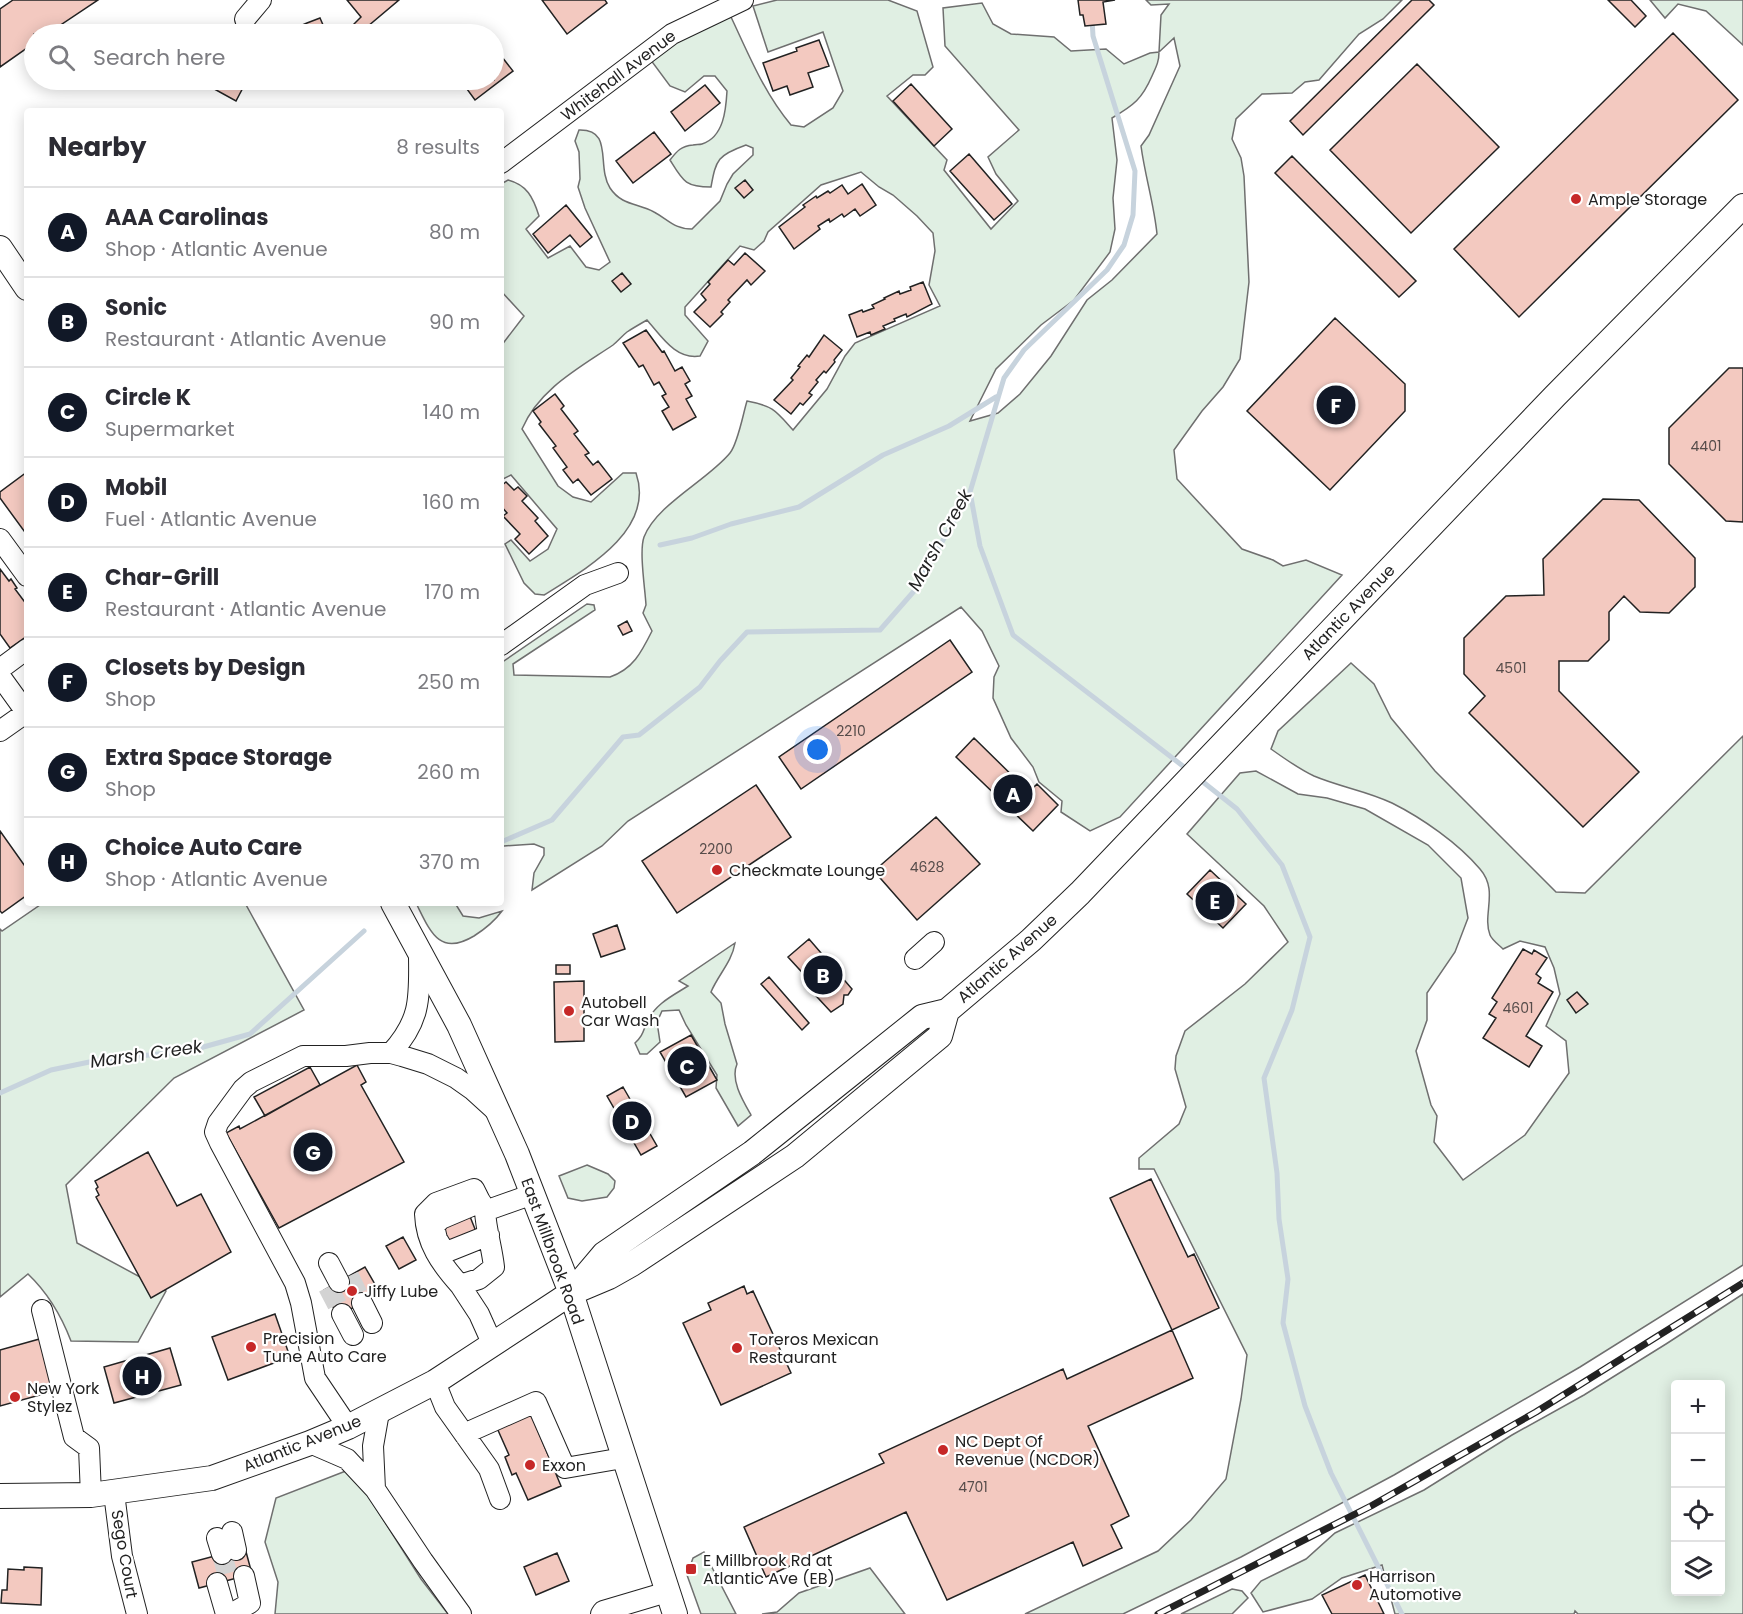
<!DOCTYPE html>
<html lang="en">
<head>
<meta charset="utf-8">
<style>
  body { margin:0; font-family:Poppins,sans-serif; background:#f2f2f3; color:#2b2b33 }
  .controls { position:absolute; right:18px; bottom:18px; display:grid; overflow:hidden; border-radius:6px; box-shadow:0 3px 15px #0003 }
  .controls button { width:54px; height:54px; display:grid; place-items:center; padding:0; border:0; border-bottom:2px solid #e1e1e2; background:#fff; color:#2b2b33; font:30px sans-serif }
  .you { position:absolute; left:818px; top:750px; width:21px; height:21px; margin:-15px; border:4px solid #fff; border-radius:50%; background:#1a73e8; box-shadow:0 0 0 9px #1a73e833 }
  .badge { display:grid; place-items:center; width:39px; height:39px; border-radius:50%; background:#111827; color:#fff; font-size:20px; font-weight:700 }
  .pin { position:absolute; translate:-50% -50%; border:3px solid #fff; box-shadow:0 2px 6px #0006 }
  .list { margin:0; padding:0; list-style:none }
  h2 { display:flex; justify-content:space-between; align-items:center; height:78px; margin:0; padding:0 24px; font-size:26px }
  h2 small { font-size:20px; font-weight:400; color:#7c7c81 }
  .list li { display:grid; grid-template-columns:39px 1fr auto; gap:18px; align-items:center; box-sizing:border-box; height:90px; padding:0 24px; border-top:2px solid #e1e1e2 }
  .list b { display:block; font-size:22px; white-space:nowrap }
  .list p { margin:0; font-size:20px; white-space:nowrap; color:#7c7c81 }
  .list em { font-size:20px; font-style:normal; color:#7c7c81 }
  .icon { flex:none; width:33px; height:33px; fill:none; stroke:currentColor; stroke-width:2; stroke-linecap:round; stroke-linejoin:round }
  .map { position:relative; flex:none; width:1743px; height:1614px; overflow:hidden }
  .search { position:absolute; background:#fff; box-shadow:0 3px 15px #0003; left:24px; top:24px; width:480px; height:66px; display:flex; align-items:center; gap:15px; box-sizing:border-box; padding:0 21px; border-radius:33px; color:#7c7c81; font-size:22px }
  .panel { position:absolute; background:#fff; box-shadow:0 3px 15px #0003; left:24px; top:108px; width:480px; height:798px; border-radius:6px }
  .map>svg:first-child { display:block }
  .green { fill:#e0efe3; stroke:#6f6f6f; stroke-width:1.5; fill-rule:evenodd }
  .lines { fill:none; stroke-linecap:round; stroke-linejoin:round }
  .stream { stroke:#c7d3dd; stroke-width:5 }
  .building { fill:#f3c9c0; stroke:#222; stroke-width:1.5 }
  .minor-tunnel { stroke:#d3d3d3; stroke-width:20; stroke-dasharray:20 10; stroke-linecap:butt }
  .minor-casing { stroke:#222; stroke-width:22 }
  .major-casing { stroke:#222; stroke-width:26 }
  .minor { stroke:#fff; stroke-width:20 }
  .major { stroke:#fff; stroke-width:24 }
  .rail-casing { stroke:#222; stroke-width:7 }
  .rail { stroke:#fff; stroke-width:4.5; stroke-dasharray:14; stroke-linecap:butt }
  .poi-dot { fill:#c62828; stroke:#fff; stroke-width:2 }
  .labels { text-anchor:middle; stroke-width:4.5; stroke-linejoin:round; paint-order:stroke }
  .number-label { font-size:14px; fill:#564c4a }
  .street-label { font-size:16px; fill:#222; stroke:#fff }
  .poi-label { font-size:16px; fill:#222; stroke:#fff; text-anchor:start }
  .water-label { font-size:18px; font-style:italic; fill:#222; stroke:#fff }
</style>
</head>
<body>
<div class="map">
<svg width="1743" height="1614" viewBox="0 0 1743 1614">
  <rect width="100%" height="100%" fill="#fff"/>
  <path class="green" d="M777 0H888L917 11 933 67 925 75H913L887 96 947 160 944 170 991 229 1018 201 996 174 988 157 1019 130 945 46 943 8 982 3 993 24 1011 34 1054 37 1071 51 1106 49 1124 64 1150 53 1159 52 1161 15 1169 4 1151 5 1146 0H1402L1383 19 1359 34 1319 80 1305 82 1292 93 1262 94 1236 119 1232 139 1241 158 1244 176 1249 282 1240 359 1223 387 1202 411 1174 450 1177 479 1242 549 1273 560 1283 566 1306 560 1342 575 1120 817 1090 831 1061 812 1062 801 1039 782 1033 767 1011 738 993 698 994 677 999 666 982 631 961 607 628 821 602 846 532 890 534 873 544 855V848L534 844 504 846 501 848V663L587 604 594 605 595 610 513 664 514 675 610 677C633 669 641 653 652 631L643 613 646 605C645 588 639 551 644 537 657 504 708 480 730 453 738 443 743 414 747 401 774 406 776 411 793 430L827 389 845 356 855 343 940 306 929 285 935 251 933 233 917 216 893 195 879 187 861 172 821 185 768 232 764 241 754 250 740 246 685 307V315L708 341 700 356C676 360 662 337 647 320 640 324 633 328 627 332 622 336 618 341 613 345 579 368 539 389 522 429L558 486 573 497 591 502 623 473H636C656 531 584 570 544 595L535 594 524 583 505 544 511 540 530 561 548 549 557 529 511 475 501 480V346L524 316 501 291V184L508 180C527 185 533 197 539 216L526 229 548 258 570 246 586 267 599 270 610 262 585 208 578 187 580 179 579 152 575 141 579 130C614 129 596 166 610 188 622 206 638 203 654 212 669 220 674 229 692 229L720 201 727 184 733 174 753 155V148L746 145C718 155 716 159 711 187 685 187 683 181 670 160 677 151 681 146 693 145 696 144 699 145 702 144 724 137 726 109 727 91L715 76H704L685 92 670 86 650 59 692 30 731 17C749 55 764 93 791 125L804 127 833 108 843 91 823 32 768 52 753 6ZM1174 38 1180 66 1149 135 1141 146C1145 176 1154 204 1157 234L1112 280 1087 300 1051 356 1020 394 998 413 970 421 996 369 1041 325 1074 300 1110 252 1115 229 1113 198 1117 160 1112 118C1134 105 1142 99 1152 76 1156 67 1159 62 1159 52Z
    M1650 0H1743V45L1706 11 1678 4 1665 18Z
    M1351 663 1374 684 1391 718 1435 771 1556 892 1585 893 1743 736V1265L1580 1367 1394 1475 1241 1557 1123 1614H1025L1158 1551 1191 1520 1226 1479 1241 1399 1247 1355 1154 1169H1139V1158L1179 1124 1186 1107 1175 1069 1176 1056 1185 1031 1245 984 1288 942 1264 906 1187 834 1240 773 1256 771 1298 794 1327 798 1365 809 1428 845 1461 878 1468 918 1455 952 1427 993V1020L1416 1051 1431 1105 1437 1116 1434 1142 1463 1180 1525 1135 1569 1073 1566 1041 1546 1026 1560 994 1554 968 1545 947 1520 941 1503 949C1499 945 1492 940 1490 935 1482 914 1499 891 1480 869 1458 843 1422 818 1392 803 1367 791 1340 787 1314 776 1299 769 1285 759 1271 749L1278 731Z
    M43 903H245L304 1010 174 1078 66 1185 77 1243 166 1291 138 1342 71 1341C61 1315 48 1293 28 1274L0 1297V929L2 931Z
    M416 903H455L463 916 479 918 502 911C494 922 485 929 474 936 439 957 430 931 416 903Z
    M735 943C732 962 718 975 711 992L721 1003 725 1024 737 1064C730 1080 743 1101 751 1115L738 1126 716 1088 717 1075 686 1025 679 1010 662 1011 657 1022 660 1042 647 1054H640L635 1043C643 1036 643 1031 647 1022 655 1004 672 996 688 986L679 981Z
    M587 1165 608 1174 615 1181 614 1188 607 1197 582 1201 568 1198 559 1176Z
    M1743 1294V1614H1578L1575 1611 1574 1614H1395L1382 1565 1342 1578 1312 1599 1263 1612 1251 1593 1261 1581 1306 1559 1335 1533 1424 1490 1512 1435 1584 1395 1666 1344ZM1676 1384H1720V1592H1676Z
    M351 1469 421 1579 448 1614H275L278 1582 265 1542 276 1498Z
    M704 1552 736 1614H701L687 1575 693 1558Z
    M870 1568 905 1614H762L777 1612 799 1593Z
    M1232 1589 1242 1591 1248 1598 1232 1614H1181Z"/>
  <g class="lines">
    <path class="stream" d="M970 492 980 546 1013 635 1188 770
      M660 545 692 538 731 524 799 507 883 455 949 426 996 397
      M1198 778 1237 809 1282 865 1310 937 1292 1010 1264 1078 1277 1173 1279 1219 1288 1279 1283 1323 1305 1406 1331 1473 1402 1614
      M501 842 552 820 623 737 639 735 700 687 720 661 747 632 880 630 915 590 970 492 1004 378 1024 350 1107 270 1124 245 1133 215 1135 171 1093 36 1092 19
      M0 1093 51 1070 99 1060 189 1051 250 1034 364 931"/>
  </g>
  <path class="building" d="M13 0H98L47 34H34V43L0 67V9Z
    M347 0H399L361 32 354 24 361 17Z
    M542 0H605L607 3 567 34Z
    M1078 0H1115L1103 2 1106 24 1085 26 1083 15H1080Z
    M1412 0H1429L1434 5 1303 135 1290 121Z
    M1608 0H1631L1646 16 1635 27Z
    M320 18 327 34H281L307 23Z
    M1673 33 1738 100 1519 317 1454 249Z
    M819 40 829 66 808 73 813 87 790 95 787 86 773 91 763 63 797 51 796 48Z
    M502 57 513 71 475 100 464 85 471 80H494V62Z
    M1417 64 1499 147 1411 233 1330 150Z
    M198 80H247L236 101Z
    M393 80H412L400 89Z
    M911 84 952 129 934 146 893 101Z
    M705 85 720 103 685 131 671 112Z
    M654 132 671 154 633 183 616 161Z
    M969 154 1012 204 994 220 950 171Z
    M1292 156 1416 281 1399 297 1275 173Z
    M745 180 753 190 744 198 735 188Z
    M862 184 876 205 860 216 855 209 844 217 842 214 830 222 829 219 818 226 820 229 794 249 779 227 805 207 803 205 816 196 817 198 828 191 830 193 842 185 848 194Z
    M566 205 592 237 580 247 570 235 548 253 533 234Z
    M745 253 765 271 751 285 747 280 728 300 730 302 721 312 723 314 710 327 694 312 706 300 701 294 710 284 708 282 728 260 734 265Z
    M622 273 631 284 621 292 612 281Z
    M923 282 932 304 907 317 906 314 894 319 895 321 883 326 885 329 871 335 870 332 857 337 849 315 862 310 863 312 874 308 872 305 885 299 884 298 899 291 900 294 911 290 910 287Z
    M1335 318 1405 384V411L1330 490 1247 411Z
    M646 330 662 352 664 351 675 371 682 367 690 381 685 384 692 396 686 399 696 417 673 430 662 411 669 407 662 396 666 394 659 382 654 385 643 365 639 367 623 343Z
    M824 335 842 350 834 360 835 362 826 373 824 371 816 380 818 382 809 393 812 395 803 405 800 403 791 414 774 400 793 380 791 378 800 367 798 366 807 355 809 357Z
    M1729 368H1743V522L1726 521 1669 464V428Z
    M555 394 564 406 561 409 578 431 574 434 589 453 585 455 593 465 598 461 612 479 591 495 578 479 573 483 563 470 567 467 553 448 556 446 539 424 541 422 533 411Z
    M27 472V535L0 498V492Z
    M506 482 514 490 518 487 527 496 522 501 538 518 535 521 548 536 529 554 515 539 520 534 503 516 507 513 501 506V486Z
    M1603 499 1639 500 1695 558V587L1669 613 1640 612 1624 596 1609 612V640L1588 661H1559V691L1639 772 1583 827 1469 713 1485 696 1464 674V638L1506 596 1544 595 1543 559Z
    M0 569 9 581 11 579 17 588 15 589 27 605V636L10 648 0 634Z
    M627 621 632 631 623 635 618 626Z
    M950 640 972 672 801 789 779 757Z
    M974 738 1029 792 1037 784 1058 805 1033 831 956 757Z
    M756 785 791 837 677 913 642 861Z
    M936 817 980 864 917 920 874 871Z
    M0 831 27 869V895L2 913 0 911Z
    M1210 870 1246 904 1223 928 1187 894Z
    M617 925 625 949 601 957 593 934Z
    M809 939 852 989 848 995H844L843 1004 831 1012 806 985 810 981 788 957Z
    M1523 949 1532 954 1534 950 1547 958 1536 974 1541 978 1538 983 1553 992 1526 1036 1542 1046 1529 1067 1483 1038 1496 1018 1489 1014 1497 1002 1492 998Z
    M556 965H570V974H556Z
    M769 977 809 1023 802 1030 761 984Z
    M584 981V1041L555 1042 554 982Z
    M1577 992 1588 1004 1576 1013 1567 1000Z
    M691 1035 717 1080 686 1097 660 1052Z
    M357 1065 366 1082 361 1085 404 1162 279 1228 226 1133 239 1126 240 1129Z
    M310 1067 320 1085 265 1116 254 1097Z
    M623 1087 657 1146 641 1155 607 1096Z
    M148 1152 177 1206 201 1194 231 1252 151 1298 96 1197 99 1195 96 1189 98 1187 95 1181Z
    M1151 1179 1188 1257 1194 1254 1219 1308 1172 1330 1110 1198Z
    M469 1214 477 1234 445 1247 438 1228Z
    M403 1237 416 1260 399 1269 386 1246Z
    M365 1267 380 1293 338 1316 324 1290Z
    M744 1286 747 1294 753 1291 791 1373 721 1405 683 1323 711 1310 708 1303Z
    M275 1314 290 1357 228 1380 212 1337Z
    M1172 1330 1193 1378 1088 1426 1129 1516 1111 1525 1122 1548 1083 1566 1073 1542 947 1600 906 1512 766 1577 744 1527 884 1463 879 1454 1063 1369 1067 1379Z
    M43 1338 58 1390 0 1406V1350Z
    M170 1348 181 1385 114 1403 104 1367Z
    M531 1414 561 1486 528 1500 516 1473 512 1475 505 1457 509 1455 497 1428Z
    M245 1548 252 1574 199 1588 192 1562Z
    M557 1553 569 1581 536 1595 524 1567Z
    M24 1567 42 1568 41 1605 1 1603 2 1590H7L8 1569 24 1570Z
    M1365 1575 1384 1614H1332L1322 1595Z"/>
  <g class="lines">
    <path class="minor-tunnel" d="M349 1276 362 1303
      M328 1287 342 1314
      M222 1554 229 1580"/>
    <defs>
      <path id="minor" d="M245 19 261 0
        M501 163 672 34 743 0
        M0 539 27 576
        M501 645 585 585 618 573
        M0 669 27 649
        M0 676 26 712
        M0 731 27 712
        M915 959 934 942
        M391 1053C423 1018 419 995 419 951
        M481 1202 441 1219 434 1226 437 1239 443 1249 449 1251 489 1235
        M329 1263 339 1282
        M460 1285C441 1264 426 1243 425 1214L436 1203 474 1189 485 1211
        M362 1303 372 1323
        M42 1310 74 1437 89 1448 91 1495
        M342 1314 353 1335
        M492 1343 479 1314 460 1285 479 1279 494 1267C492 1248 486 1230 485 1211L533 1194
        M435 1382 445 1407 489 1469 500 1499
        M348 1427 315 1378 301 1303 295 1283 220 1143 215 1132 218 1123 243 1089 251 1082 303 1056H346L370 1053H391L402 1056 428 1064 456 1078 473 1090 495 1110
        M464 1434 536 1402 565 1468 623 1458
        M310 1443 347 1459 375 1489 423 1561 461 1614
        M375 1489 373 1446 379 1412
        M114 1493 122 1556 137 1614
        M232 1532 236 1550
        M217 1538 222 1554
        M217 1583 226 1614
        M231 1614 250 1603 244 1576
        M601 1614 603 1611 667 1592"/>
      <path id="major" d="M0 248 27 288
        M393 903 459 1025 517 1154 571 1293 675 1614
        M571 1293 604 1254 752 1153 922 1017 947 1011 1031 940 1080 893 1555 396 1743 206
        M0 1496 91 1495 212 1478 310 1443 348 1427 435 1382 571 1293 609 1277 632 1264 795 1156 940 1036 947 1011"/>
    </defs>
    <use href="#minor" class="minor-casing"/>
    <use href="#major" class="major-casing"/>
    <use href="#minor" class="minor"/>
    <use href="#major" class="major"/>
    <defs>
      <path id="rail" d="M1158 1614 1371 1506 1536 1412 1743 1283"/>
    </defs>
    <use href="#rail" class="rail-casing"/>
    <use href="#rail" class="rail"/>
  </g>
  <g class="poi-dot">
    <circle cx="1576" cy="199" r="6"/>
    <circle cx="717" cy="870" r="6"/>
    <circle cx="569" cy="1011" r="6"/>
    <circle cx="352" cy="1291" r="6"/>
    <circle cx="251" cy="1347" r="6"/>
    <circle cx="737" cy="1348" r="6"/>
    <circle cx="15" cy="1397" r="6"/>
    <circle cx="943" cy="1450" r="6"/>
    <circle cx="530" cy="1465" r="6"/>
    <rect x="685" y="1563" width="12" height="12" rx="3"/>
    <circle cx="1357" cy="1585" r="6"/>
  </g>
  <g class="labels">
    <g class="number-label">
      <text x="1706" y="451">4401</text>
      <text x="1511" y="673">4501</text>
      <text x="851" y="736">2210</text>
      <text x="716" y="854">2200</text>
      <text x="927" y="872">4628</text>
      <text x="1518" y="1013">4601</text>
      <text x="973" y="1492">4701</text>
    </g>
    <g class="street-label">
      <text transform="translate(618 75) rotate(-37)" y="6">Whitehall Avenue</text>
      <text transform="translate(1348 612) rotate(-46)" y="6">Atlantic Avenue</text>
      <text transform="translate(1007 958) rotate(-41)" y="6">Atlantic Avenue</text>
      <text transform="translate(553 1251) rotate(70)" y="6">East Millbrook Road</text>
      <text transform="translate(302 1443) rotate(-22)" y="6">Atlantic Avenue</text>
      <text transform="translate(125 1554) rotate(80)" y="6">Sego Court</text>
    </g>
    <g class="poi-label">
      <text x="1588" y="205">Ample Storage</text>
      <text x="729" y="876">Checkmate Lounge</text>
      <text x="581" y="1008">Autobell<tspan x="581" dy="18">Car Wash</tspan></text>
      <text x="364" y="1297">Jiffy Lube</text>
      <text x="263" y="1344">Precision<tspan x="263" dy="18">Tune Auto Care</tspan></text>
      <text x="749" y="1345">Toreros Mexican<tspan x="749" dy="18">Restaurant</tspan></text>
      <text x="27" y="1394">New York<tspan x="27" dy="18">Stylez</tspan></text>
      <text x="955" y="1447">NC Dept Of<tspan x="955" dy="18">Revenue (NCDOR)</tspan></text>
      <text x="542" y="1471">Exxon</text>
      <text x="703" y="1566">E Millbrook Rd at<tspan x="703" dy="18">Atlantic Ave (EB)</tspan></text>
      <text x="1369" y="1582">Harrison<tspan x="1369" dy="18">Automotive</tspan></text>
    </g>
    <g class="water-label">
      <text transform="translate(940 540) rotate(-61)" y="6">Marsh Creek</text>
      <text transform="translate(146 1054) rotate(-8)" y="6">Marsh Creek</text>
    </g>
  </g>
</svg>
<div class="controls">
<button>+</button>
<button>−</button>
<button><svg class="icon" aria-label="locate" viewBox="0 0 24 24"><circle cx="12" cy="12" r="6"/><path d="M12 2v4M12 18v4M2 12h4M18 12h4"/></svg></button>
<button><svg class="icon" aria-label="layers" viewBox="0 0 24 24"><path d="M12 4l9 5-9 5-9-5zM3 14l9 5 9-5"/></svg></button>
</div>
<div class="you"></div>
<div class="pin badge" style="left:1013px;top:794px">A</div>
<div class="pin badge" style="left:823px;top:975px">B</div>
<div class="pin badge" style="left:687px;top:1066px">C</div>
<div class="pin badge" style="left:632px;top:1121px">D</div>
<div class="pin badge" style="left:1215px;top:901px">E</div>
<div class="pin badge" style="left:1336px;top:405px">F</div>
<div class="pin badge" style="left:313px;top:1152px">G</div>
<div class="pin badge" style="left:142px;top:1376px">H</div>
<div class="search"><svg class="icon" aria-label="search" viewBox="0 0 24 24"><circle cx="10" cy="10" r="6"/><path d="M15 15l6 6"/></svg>Search here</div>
<section class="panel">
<h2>Nearby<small>8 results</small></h2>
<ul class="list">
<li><span class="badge">A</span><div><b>AAA Carolinas</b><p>Shop · Atlantic Avenue</p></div><em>80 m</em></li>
<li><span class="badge">B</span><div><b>Sonic</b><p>Restaurant · Atlantic Avenue</p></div><em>90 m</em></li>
<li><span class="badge">C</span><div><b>Circle K</b><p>Supermarket</p></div><em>140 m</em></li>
<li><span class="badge">D</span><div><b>Mobil</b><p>Fuel · Atlantic Avenue</p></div><em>160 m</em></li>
<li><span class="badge">E</span><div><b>Char-Grill</b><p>Restaurant · Atlantic Avenue</p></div><em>170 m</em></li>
<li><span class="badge">F</span><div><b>Closets by Design</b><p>Shop</p></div><em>250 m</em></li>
<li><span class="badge">G</span><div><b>Extra Space Storage</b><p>Shop</p></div><em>260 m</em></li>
<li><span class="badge">H</span><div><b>Choice Auto Care</b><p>Shop · Atlantic Avenue</p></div><em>370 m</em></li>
</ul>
</section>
</div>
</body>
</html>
